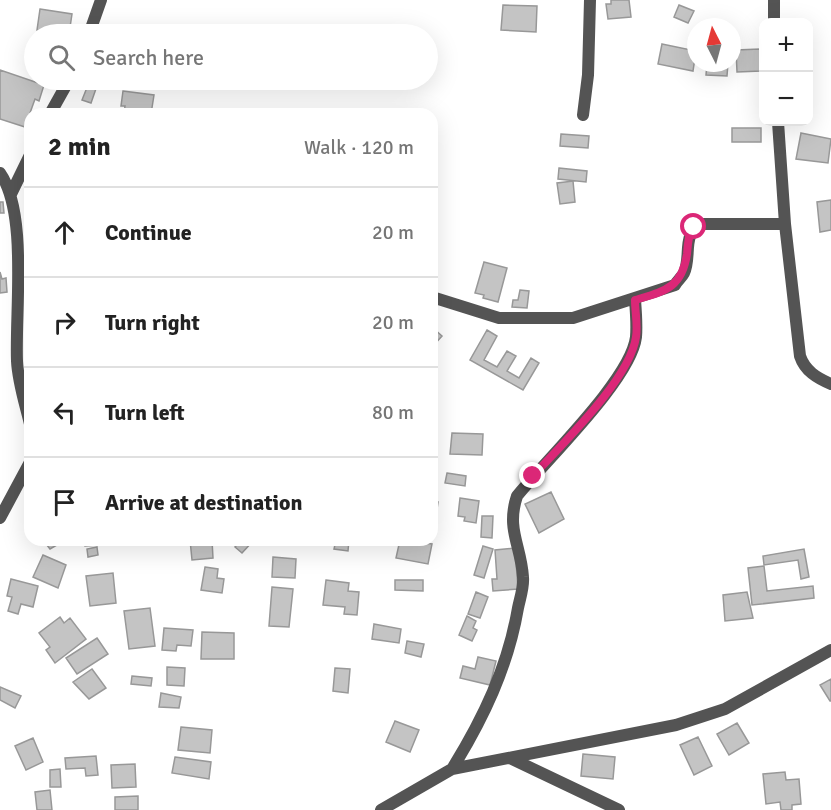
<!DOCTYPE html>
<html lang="en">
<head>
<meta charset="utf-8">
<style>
  body { margin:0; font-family:Signika,sans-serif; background:#f2f2f2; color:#222 }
  .controls { position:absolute; right:18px; top:18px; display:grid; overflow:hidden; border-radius:12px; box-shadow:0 6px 24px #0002 }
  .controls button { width:54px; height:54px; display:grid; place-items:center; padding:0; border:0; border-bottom:2px solid #e0e0e0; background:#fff; color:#222; font:30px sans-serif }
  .compass { position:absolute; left:687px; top:18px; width:54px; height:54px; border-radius:50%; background:#fff; box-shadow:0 6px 24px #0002; rotate:354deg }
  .stop { position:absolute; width:18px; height:18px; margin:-14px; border:4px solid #db2777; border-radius:50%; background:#fff }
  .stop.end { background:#db2777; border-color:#fff; box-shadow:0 2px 6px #0008 }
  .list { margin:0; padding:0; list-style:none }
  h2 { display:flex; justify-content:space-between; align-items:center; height:78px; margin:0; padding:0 24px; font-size:26px }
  h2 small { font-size:20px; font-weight:400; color:#767676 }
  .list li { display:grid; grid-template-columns:39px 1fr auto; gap:18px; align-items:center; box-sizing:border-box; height:90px; padding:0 24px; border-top:2px solid #e0e0e0 }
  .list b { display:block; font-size:22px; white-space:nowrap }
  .list em { font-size:20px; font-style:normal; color:#767676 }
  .icon { flex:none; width:33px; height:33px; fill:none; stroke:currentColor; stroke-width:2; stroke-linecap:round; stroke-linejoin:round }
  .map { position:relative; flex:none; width:831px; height:810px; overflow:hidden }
  .search { position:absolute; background:#fff; box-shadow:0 6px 24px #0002; left:24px; top:24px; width:414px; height:66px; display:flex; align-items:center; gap:15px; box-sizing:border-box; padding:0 21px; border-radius:33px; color:#767676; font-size:22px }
  .panel { position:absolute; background:#fff; box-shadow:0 6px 24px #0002; left:24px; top:108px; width:414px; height:438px; border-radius:18px }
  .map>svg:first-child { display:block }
  .building { fill:#c4c4c4; stroke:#989898; stroke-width:1.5 }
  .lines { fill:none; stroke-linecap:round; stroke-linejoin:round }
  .street { stroke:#545454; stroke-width:12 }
  .route { stroke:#db2777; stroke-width:8 }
</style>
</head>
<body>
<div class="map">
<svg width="831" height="810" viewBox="0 0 831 810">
  <rect width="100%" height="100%" fill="#fff"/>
  <path class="building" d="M611 0H629L631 17 608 19 606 4H611Z
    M503 5 537 6 536 32 501 30Z
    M679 5 694 11 688 23 674 17Z
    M40 9 72 14 69 34 37 30Z
    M662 44 696 51 693 71 658 64Z
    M760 49 761 71 737 72 736 50Z
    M707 63H728L727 76 706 75Z
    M0 70 44 85 39 101 35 99 25 127 0 119Z
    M90 80H99L91 103 82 100Z
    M123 91 154 95 151 114H124L125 106H121Z
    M732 128H761V142H732Z
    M801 133 831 139 828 163 796 159Z
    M561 134 589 136 588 148 560 146Z
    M559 168 587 171 586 182 558 179Z
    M573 181 575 202 560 204 557 183Z
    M831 200V230L820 232 817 202Z
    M0 202H3L4 213H0Z
    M484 262 507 268 498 302 483 298 484 295 475 293Z
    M0 272 2 279 6 278 7 292 0 293Z
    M520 290 529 291 527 308 512 307 513 300H518Z
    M432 327 442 336 432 347Z
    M487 330 497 336 484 360 497 367 507 351 516 356 507 371 519 378 531 358 539 363 523 390 470 360Z
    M452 433 483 434 482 455 450 454Z
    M447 473 466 476 465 486 445 483Z
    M551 492 564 519 539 533 525 504Z
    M432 493H437L436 502H438L436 516H433L432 522Z
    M460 498 479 501 476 523 464 521 465 517 458 516Z
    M482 516H493L492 538 481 537Z
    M43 540H54L57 545 50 549Z
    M84 540H112V544L85 546Z
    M190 540H212L213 558 192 560Z
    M241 540 253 541 242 553 235 547Z
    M336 540H349L348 551 334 549Z
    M400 540 432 544 428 564 396 558Z
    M483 546 493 549 484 578 474 575Z
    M97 547 98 555 88 557 87 549Z
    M515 548 518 589 493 591 492 579H497L495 550Z
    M804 549 809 577 801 579 798 560 764 565 763 556Z
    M43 555 66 565 58 588 33 577Z
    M273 557 296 559 295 578 272 577Z
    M764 566 767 591 813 586 814 598 752 605 748 568Z
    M205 567 218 569 217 578 224 579 222 593 201 590Z
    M113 573 116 603 90 606 86 576Z
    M11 579 38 586 33 607 21 604 18 614 8 611 12 597 7 596Z
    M326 580 349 583 348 591 359 592 357 615 344 614 345 607 323 605Z
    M395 580H423V591L395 590Z
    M272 587 293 589 289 627 269 626Z
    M476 592 488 597 480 618 468 614Z
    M747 592 753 618 725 621 723 595Z
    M150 608 155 646 129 649 124 611Z
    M467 616 476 621 473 628 477 630 472 641 459 635Z
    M60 617 64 623 70 618 86 639 55 663 46 650 50 647 39 633Z
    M374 624 401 629 399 643 372 639Z
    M164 628 193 630 191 646 177 645 176 651 162 650Z
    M202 632 234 633V659H201Z
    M97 638 108 654 77 674 66 658Z
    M407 641 424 644 421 657 405 653Z
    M478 657 496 661 490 685 460 678 463 666 475 669Z
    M167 667 185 668 184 686 167 685Z
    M335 668 350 669 348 693 333 691Z
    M92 669 106 688 89 699 73 682Z
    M132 676 152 678 151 686 131 684Z
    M831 679V701H830L820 685Z
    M0 687 21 696 15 708 0 700Z
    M161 693 181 697 179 708 159 707Z
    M395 721 419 730 410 752 386 742Z
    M737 723 749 743 729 755 717 734Z
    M181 727 212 730 210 753 178 750Z
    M698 737 712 766 694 775 680 745Z
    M33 738 43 762 26 770 15 746Z
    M583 754 615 757 613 779 581 776Z
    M96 756 98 775 86 776 85 768 66 769 65 758Z
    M175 757 211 762 209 779 172 773Z
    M135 764 136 787 112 788 111 765Z
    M60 769 61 787H50V770Z
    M785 772 786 780 799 779 801 804 792 805V810H781L780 802 766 804 763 774Z
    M50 790 52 810H37L35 792Z
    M138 796V810H115V797Z"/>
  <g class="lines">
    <path class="street" d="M774 22V0
      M89 34 101 0
      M50 114 69 80
      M583 115 588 75 590 0
      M778 122 785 224 800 356C805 371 817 378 831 384
      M0 173C28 213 15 310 17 361 18 382 25 403 30 424
      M11 194 30 155
      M432 297 499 318H573L675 285C677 281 682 277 684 273 692 256 681 233 702 224H785
      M0 518 30 462
      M510 758 619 810
      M452 769C483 719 508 667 518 608 520 598 524 587 523 577 521 545 506 529 517 496 546 460 631 379 636 337 637 325 636 312 635 300
      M381 810 452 769 676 725 725 709 831 650"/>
  </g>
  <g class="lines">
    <path class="route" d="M533 476C562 444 630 379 636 337 638 325 635 312 635 300 665 291 682 288 687 254 688 244 688 235 694 227"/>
  </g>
</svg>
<div class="controls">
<button>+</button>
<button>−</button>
</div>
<svg class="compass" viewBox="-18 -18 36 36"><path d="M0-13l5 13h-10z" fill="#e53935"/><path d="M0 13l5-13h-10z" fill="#767676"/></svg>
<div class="stop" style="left:694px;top:227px"></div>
<div class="stop end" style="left:533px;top:476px"></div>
<div class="search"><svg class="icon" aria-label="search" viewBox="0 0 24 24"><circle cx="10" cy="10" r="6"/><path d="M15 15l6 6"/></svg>Search here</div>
<section class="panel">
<h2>2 min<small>Walk · 120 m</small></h2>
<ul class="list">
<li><svg class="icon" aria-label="ahead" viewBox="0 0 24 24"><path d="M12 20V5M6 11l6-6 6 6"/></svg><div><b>Continue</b></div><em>20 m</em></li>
<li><svg class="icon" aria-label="right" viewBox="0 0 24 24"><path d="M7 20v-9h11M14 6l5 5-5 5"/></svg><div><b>Turn right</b></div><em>20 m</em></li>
<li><svg class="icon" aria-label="left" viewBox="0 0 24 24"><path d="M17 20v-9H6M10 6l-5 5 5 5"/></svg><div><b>Turn left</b></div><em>80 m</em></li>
<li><svg class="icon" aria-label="arrive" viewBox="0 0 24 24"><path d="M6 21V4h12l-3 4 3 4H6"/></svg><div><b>Arrive at destination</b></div></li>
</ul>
</section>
</div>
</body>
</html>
